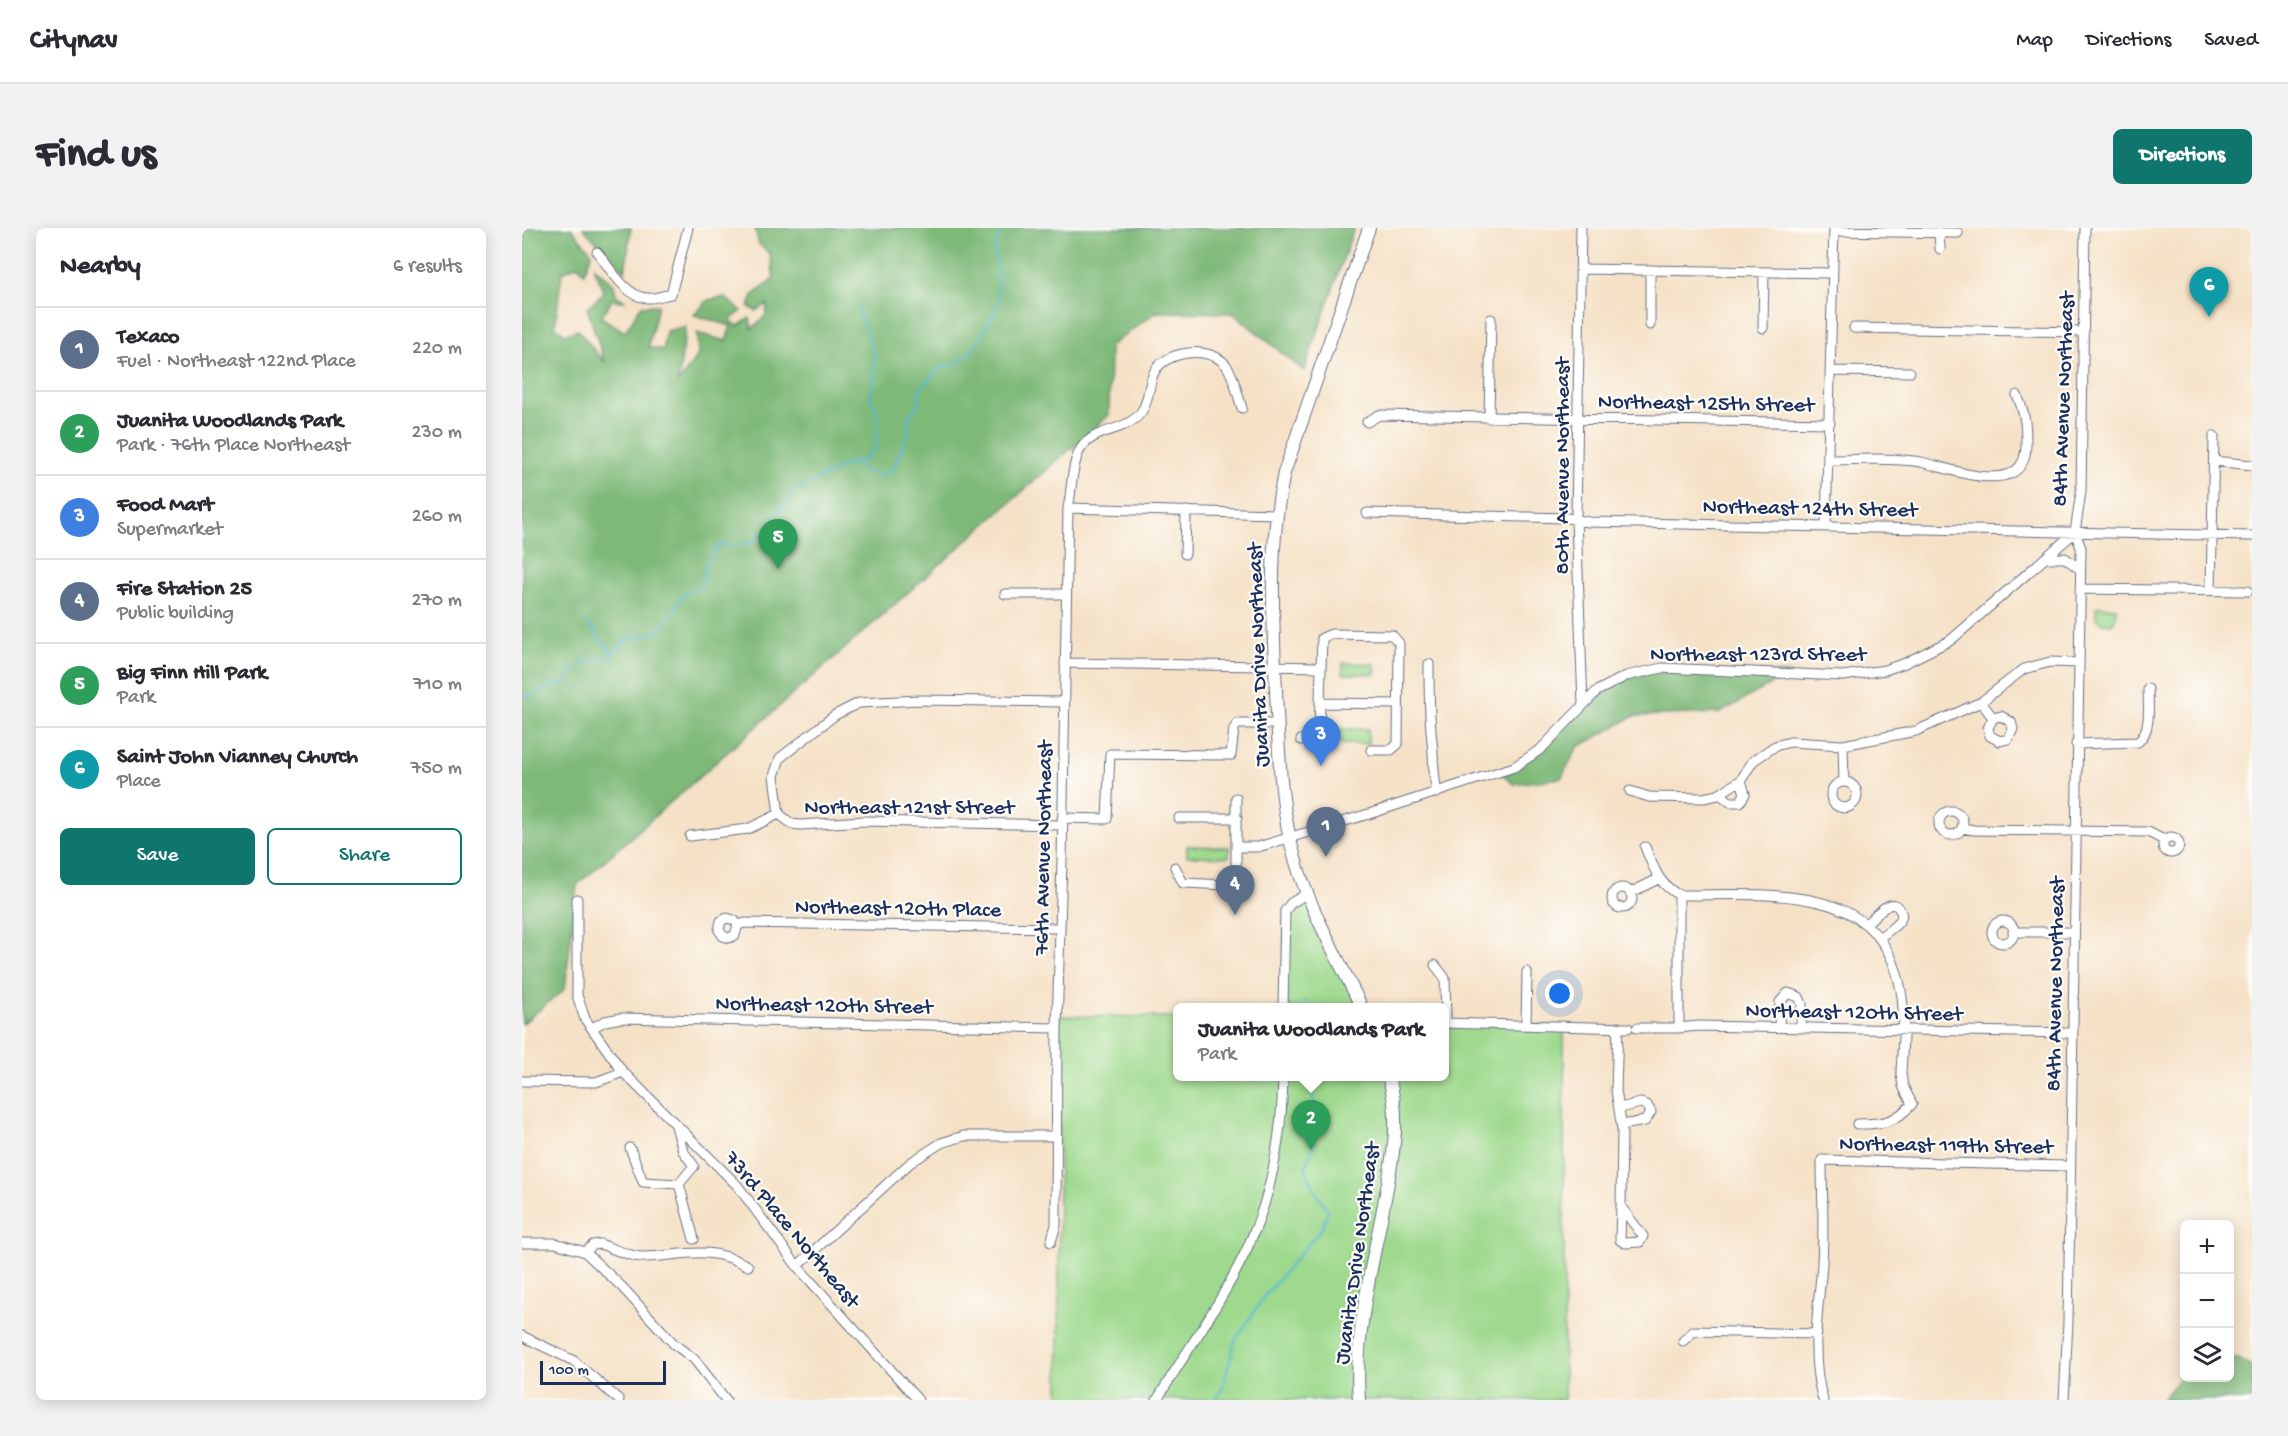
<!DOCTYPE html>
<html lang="en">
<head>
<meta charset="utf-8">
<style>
  body { margin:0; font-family:"Gochi Hand",sans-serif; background:#f2f2f3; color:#2b2b33 }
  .controls { position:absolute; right:18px; bottom:18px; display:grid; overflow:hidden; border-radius:9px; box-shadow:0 3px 15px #0003 }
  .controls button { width:54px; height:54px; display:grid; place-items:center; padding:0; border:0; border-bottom:2px solid #e1e1e2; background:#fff; color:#2b2b33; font:30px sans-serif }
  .scale { position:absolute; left:18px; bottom:15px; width:126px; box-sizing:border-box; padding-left:6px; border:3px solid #1b2f5e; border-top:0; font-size:16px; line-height:21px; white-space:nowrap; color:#1b2f5e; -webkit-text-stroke:4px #fdfcf7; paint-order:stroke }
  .you { position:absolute; left:1038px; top:766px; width:21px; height:21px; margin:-15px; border:4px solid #fff; border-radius:50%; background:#1a73e8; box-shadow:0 0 0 9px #1a73e833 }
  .badge { display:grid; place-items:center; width:39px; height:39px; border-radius:50%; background:#0f766e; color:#fff; font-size:20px; font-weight:700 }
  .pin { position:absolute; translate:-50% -50px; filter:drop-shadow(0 2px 3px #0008) }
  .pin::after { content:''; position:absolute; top:32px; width:21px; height:18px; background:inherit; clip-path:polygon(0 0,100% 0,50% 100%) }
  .popup { position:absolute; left:651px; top:775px; width:276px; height:78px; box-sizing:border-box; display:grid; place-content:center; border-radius:9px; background:#fff; filter:drop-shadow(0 2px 4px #0005); font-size:20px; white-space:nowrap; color:#7c7c81 }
  .popup b { font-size:22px; color:#2b2b33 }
  .popup::after { content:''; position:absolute; left:50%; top:100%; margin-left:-12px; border:12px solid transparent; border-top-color:#fff }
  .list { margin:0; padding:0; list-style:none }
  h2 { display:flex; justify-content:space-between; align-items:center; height:78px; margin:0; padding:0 24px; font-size:26px }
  h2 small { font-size:20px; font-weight:400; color:#7c7c81 }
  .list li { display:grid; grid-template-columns:39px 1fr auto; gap:18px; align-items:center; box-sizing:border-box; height:84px; padding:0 24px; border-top:2px solid #e1e1e2 }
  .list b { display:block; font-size:22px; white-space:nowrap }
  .list p { margin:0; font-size:20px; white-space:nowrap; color:#7c7c81 }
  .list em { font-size:20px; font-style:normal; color:#7c7c81 }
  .actions { display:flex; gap:12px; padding:18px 24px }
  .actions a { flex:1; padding:14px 0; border:2px solid #0f766e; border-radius:9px; text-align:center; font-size:21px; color:#0f766e }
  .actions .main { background:#0f766e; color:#fff }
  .icon { flex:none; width:33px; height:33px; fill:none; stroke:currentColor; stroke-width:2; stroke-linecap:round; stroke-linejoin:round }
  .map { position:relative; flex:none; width:1730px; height:1172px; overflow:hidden; border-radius:9px }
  header { display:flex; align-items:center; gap:36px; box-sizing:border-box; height:84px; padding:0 30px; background:#fff; border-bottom:2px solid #e1e1e2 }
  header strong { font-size:28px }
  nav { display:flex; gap:33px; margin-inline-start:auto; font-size:21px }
  .intro { display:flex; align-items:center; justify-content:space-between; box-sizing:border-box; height:144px; padding:0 36px }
  h1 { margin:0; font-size:42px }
  .button { padding:15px 27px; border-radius:9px; background:#0f766e; color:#fff; font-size:21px; font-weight:700 }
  main { display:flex; gap:36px; padding:0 36px }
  aside { flex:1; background:#fff; border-radius:9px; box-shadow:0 3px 15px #0003 }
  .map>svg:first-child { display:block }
  .green { fill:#9ed98d; stroke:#5c8476; stroke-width:1.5 }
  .forest { fill:#7eb978; stroke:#4c746b; stroke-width:1.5 }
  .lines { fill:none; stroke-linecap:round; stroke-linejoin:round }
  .stream { stroke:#53b7d2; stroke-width:2 }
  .minor-casing { stroke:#676d82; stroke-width:11 }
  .major-casing { stroke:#676d82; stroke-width:14 }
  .minor { stroke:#fff; stroke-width:9 }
  .major { stroke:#fff; stroke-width:12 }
  .labels { text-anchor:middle; stroke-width:4.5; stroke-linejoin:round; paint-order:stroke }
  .street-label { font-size:22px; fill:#1b2f5e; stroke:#fdfcf7 }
</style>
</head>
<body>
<header>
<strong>Citynav</strong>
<nav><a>Map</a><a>Directions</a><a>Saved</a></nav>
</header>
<div class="intro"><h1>Find us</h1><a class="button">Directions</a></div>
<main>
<aside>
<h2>Nearby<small>6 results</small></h2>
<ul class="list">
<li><span class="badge" style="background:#5c6f8a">1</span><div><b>Texaco</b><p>Fuel · Northeast 122nd Place</p></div><em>220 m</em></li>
<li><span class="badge" style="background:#2e9e5b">2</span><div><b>Juanita Woodlands Park</b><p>Park · 76th Place Northeast</p></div><em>230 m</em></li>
<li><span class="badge" style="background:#3f7fe0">3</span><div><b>Food Mart</b><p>Supermarket</p></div><em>260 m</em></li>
<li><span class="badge" style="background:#5c6f8a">4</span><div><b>Fire Station 25</b><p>Public building</p></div><em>270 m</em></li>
<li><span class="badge" style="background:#2e9e5b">5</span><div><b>Big Finn Hill Park</b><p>Park</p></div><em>710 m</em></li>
<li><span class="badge" style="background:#0f9aa8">6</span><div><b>Saint John Vianney Church</b><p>Place</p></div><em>750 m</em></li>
</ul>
<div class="actions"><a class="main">Save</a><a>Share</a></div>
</aside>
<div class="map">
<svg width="1730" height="1172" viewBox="0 0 1730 1172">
  <rect width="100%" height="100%" fill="#fdfcf7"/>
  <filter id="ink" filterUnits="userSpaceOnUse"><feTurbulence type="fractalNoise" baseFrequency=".0167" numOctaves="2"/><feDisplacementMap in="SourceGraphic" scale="12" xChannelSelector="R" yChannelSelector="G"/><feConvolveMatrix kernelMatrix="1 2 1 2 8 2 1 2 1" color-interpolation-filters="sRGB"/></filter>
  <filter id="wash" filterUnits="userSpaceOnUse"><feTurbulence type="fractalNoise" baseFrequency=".008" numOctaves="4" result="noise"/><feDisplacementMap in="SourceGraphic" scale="24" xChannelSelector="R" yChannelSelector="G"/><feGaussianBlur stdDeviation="1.35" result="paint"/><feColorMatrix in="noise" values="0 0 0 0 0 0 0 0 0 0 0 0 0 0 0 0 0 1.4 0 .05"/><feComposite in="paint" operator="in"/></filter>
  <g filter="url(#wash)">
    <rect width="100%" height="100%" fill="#f5e1c6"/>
    <path class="green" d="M1577 378 1594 380 1593 391 1590 396 1581 395 1574 390V379Z
      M821 435 853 436V446H821Z
      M817 501H846V516H820L814 511 813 503Z
      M665 618 707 619V629L665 628Z
      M786 665 840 779 761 780 763 683Z
      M537 788 655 789 656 848H922L923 795 1042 798V1172H537Z"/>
    <path class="forest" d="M0 0H49L70 25 62 45 56 37 40 44 33 99 43 106 56 102 83 135 65 80 82 65 71 38 92 57 94 67 103 73 90 72 79 89 103 104 119 78 136 77 126 119 141 122 144 103 164 98 156 155 176 127 175 105 204 113 209 98 172 87 186 72 202 69 220 83 208 92 216 98 228 90 230 101 244 87 245 76 234 83 227 79 231 67 252 51 248 26 237 16 233 0H832L782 143 711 85 634 84 588 118 587 187 55 657 43 761 0 796Z
      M61 0H109L103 44Z
      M1122 443 1267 446 1198 485 1112 488 1056 519 1039 550 991 556 981 547 1000 537 1075 463Z
      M1708 1128 1730 1138V1172H1640L1662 1145V1150H1708Z"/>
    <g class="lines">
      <path class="stream" d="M331 234 341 233 354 218 355 186 348 169 352 156 353 129 337 82
        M64 394 91 426
        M0 467 7 469 26 458 42 457 53 440 65 433 88 429 105 411 135 404 154 381V376L165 363 172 364 180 358 184 336 197 317 218 318 234 312 273 263 328 235 357 248 372 240 387 203 386 188 394 181 398 171 396 164 416 141 432 136 449 125 474 82 477 72 473 20 479 0
        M784 772V780
        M694 1172 701 1159 713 1113 743 1067 800 1000 806 982 794 965 783 939C799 909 793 882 788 848"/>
    </g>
  </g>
  <g filter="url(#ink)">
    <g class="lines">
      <defs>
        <path id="minor" d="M1059 0 1054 291 1061 476
          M1312 3 1436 5
          M1417 4 1418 21
          M75 24C87 39 104 69 125 70 132 71 142 67 149 66L166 0
          M1059 41 1310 45
          M1128 42V97
          M1241 100 1242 44
          M1332 100 1562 104
          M1308 143 1388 144
          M967 190 969 91
          M845 194 857 187 1308 195
          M1307 232C1336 232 1370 229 1399 234 1430 241 1505 272 1504 216 1504 195 1503 186 1495 167
          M1692 233 1730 237
          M546 280 753 286
          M845 285 1045 290 1067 294 1730 308
          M1304 298 1312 0
          M663 326 664 283
          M1526 330H1543L1558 341
          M1558 361 1726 363
          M1689 362 1692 208
          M483 366H543
          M543 435 799 439
          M907 436C907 462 907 487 910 513 912 531 911 546 915 565
          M1459 474 1471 490 1466 500 1468 508 1478 513 1486 511 1491 501 1489 494 1479 488 1471 490
          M798 475 876 476
          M779 512 793 509 797 503 800 410 809 406 870 407 877 415 876 516 869 522H849
          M1554 516 1616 514C1630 503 1626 477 1626 461
          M1321 517 1322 554
          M1309 567a13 13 0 1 1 26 0a13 13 0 1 1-26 0Z
          M1108 563 1127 569 1181 570 1196 567 1219 552 1231 533 1253 518 1268 514 1321 517 1394 503 1459 474 1502 441 1528 434 1556 435
          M1198 566 1208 574H1218L1223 566 1219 552
          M1417 595a12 12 0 1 1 24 0a12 12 0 1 1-24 0Z
          M540 590 585 591 588 526 709 527 712 501 715 496H756
          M657 590H715
          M540 597 343 593 278 597 270 596 257 586 252 548 258 530 313 487 337 475 398 472 542 474
          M1440 600 1452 602 1626 604 1642 612
          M168 608 226 601 257 586
          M1641 617a8 8 0 1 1 16 0a8 8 0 1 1-16 0Z
          M716 619H736L850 585 992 539 1019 521 1075 463 1104 448 1140 440 1321 448 1363 442 1383 435 1429 412 1553 304
          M1123 619C1132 640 1136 656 1157 667V800
          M653 639 661 655 706 657 714 651V570
          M1090 670a10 10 0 1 1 20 0a10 10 0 1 1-20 0Z
          M1108 665 1136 651
          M1157 667C1243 668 1360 650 1379 763 1384 789 1380 819 1379 846L1381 858 1390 876C1373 895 1360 896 1335 896
          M55 671V767L63 791 101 844 215 957 275 1038 396 1172
          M1470 704a11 11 0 1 1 22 0a11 11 0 1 1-22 0Z
          M1344 696C1351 690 1370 666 1378 682 1380 685 1380 688 1379 691 1375 698 1363 705 1357 710
          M216 697 212 692 205 690 199 693 197 702 201 708 207 710 213 707 216 697 223 695 536 700
          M1491 704H1551
          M913 737 923 750 924 795
          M761 780 763 683 769 675 786 665
          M922 795 1106 800
          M1004 797 1005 744
          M1096 799 1094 862 1100 901 1099 979 1121 1008 1118 1014 1103 1015 1098 1012 1099 979
          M1257 799 1258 774 1266 765 1277 769 1280 776 1279 800
          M70 800 83 793 99 790 535 800
          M1115 800H1157L1176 798 1549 805
          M0 853 74 854 101 844
          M1098 880 1119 875 1125 877 1129 884 1123 893 1100 897
          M108 920 121 954 157 956 172 938 161 923 154 898
          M157 956 172 1011
          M529 1014 534 997 535 800 540 634 546 280C550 263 549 242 556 226 568 197 607 207 621 181 628 169 626 153 634 141 648 122 689 118 704 137 713 149 715 166 720 180
          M0 1015H33L63 1024 71 1017 78 1016C90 1020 106 1028 119 1029 160 1029 185 1015 226 1038
          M63 1024 100 1059 152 1116 172 1131 204 1172
          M275 1038 388 935 419 915 442 908H534
          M0 1108 52 1133 97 1172
          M1161 1113 1172 1103 1295 1106
          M635 1172C666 1120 704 1069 728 1014 751 962 760 905 761 848
          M1301 1172C1289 1133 1295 1087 1299 1048 1303 1010 1300 970 1300 932L1547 938
          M1542 1172 1546 1094 1559 320 1553 304 1559 264 1563 0"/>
        <path id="major" d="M840 780C817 732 789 684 774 634 757 578 757 521 754 463 751 389 746 318 762 245L847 0
          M837 1172C832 1108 849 1043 861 981 869 938 881 891 866 848"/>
      </defs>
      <use href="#minor" class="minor-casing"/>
      <use href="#major" class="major-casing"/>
      <use href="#minor" class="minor"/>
      <use href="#major" class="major"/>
    </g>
  </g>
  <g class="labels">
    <g class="street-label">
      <text transform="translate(1539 171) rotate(-88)" y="8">84th Avenue Northeast</text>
      <text transform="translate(1184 173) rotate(1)" y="8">Northeast 125th Street</text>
      <text transform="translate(1038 238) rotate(-90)" y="8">80th Avenue Northeast</text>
      <text transform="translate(1288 278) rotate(1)" y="8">Northeast 124th Street</text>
      <text x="1236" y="432">Northeast 123rd Street</text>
      <text transform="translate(734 427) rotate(-92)" y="8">Juanita Drive Northeast</text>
      <text x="387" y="585">Northeast 121st Street</text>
      <text transform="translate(519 620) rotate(-89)" y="8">76th Avenue Northeast</text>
      <text transform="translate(376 678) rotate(1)" y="8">Northeast 120th Place</text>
      <text transform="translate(1531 756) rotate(-89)" y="8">84th Avenue Northeast</text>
      <text transform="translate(302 775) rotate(1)" y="8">Northeast 120th Street</text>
      <text transform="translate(1332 782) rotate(1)" y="8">Northeast 120th Street</text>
      <text transform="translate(1424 915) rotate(1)" y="8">Northeast 119th Street</text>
      <text transform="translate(272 1000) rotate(50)" y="8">73rd Place Northeast</text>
      <text transform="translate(833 1025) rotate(-82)" y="8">Juanita Drive Northeast</text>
    </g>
  </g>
</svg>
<div class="controls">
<button>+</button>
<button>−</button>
<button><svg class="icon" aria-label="layers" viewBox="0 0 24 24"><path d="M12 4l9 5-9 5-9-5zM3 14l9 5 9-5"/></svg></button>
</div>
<div class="scale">100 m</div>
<div class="you"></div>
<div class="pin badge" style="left:804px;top:629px;background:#5c6f8a">1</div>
<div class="pin badge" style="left:789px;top:922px;background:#2e9e5b">2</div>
<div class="popup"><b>Juanita Woodlands Park</b>Park</div>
<div class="pin badge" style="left:799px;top:538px;background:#3f7fe0">3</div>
<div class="pin badge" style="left:713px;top:687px;background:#5c6f8a">4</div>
<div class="pin badge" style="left:256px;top:341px;background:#2e9e5b">5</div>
<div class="pin badge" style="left:1687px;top:89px;background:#0f9aa8">6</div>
</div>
</main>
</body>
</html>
